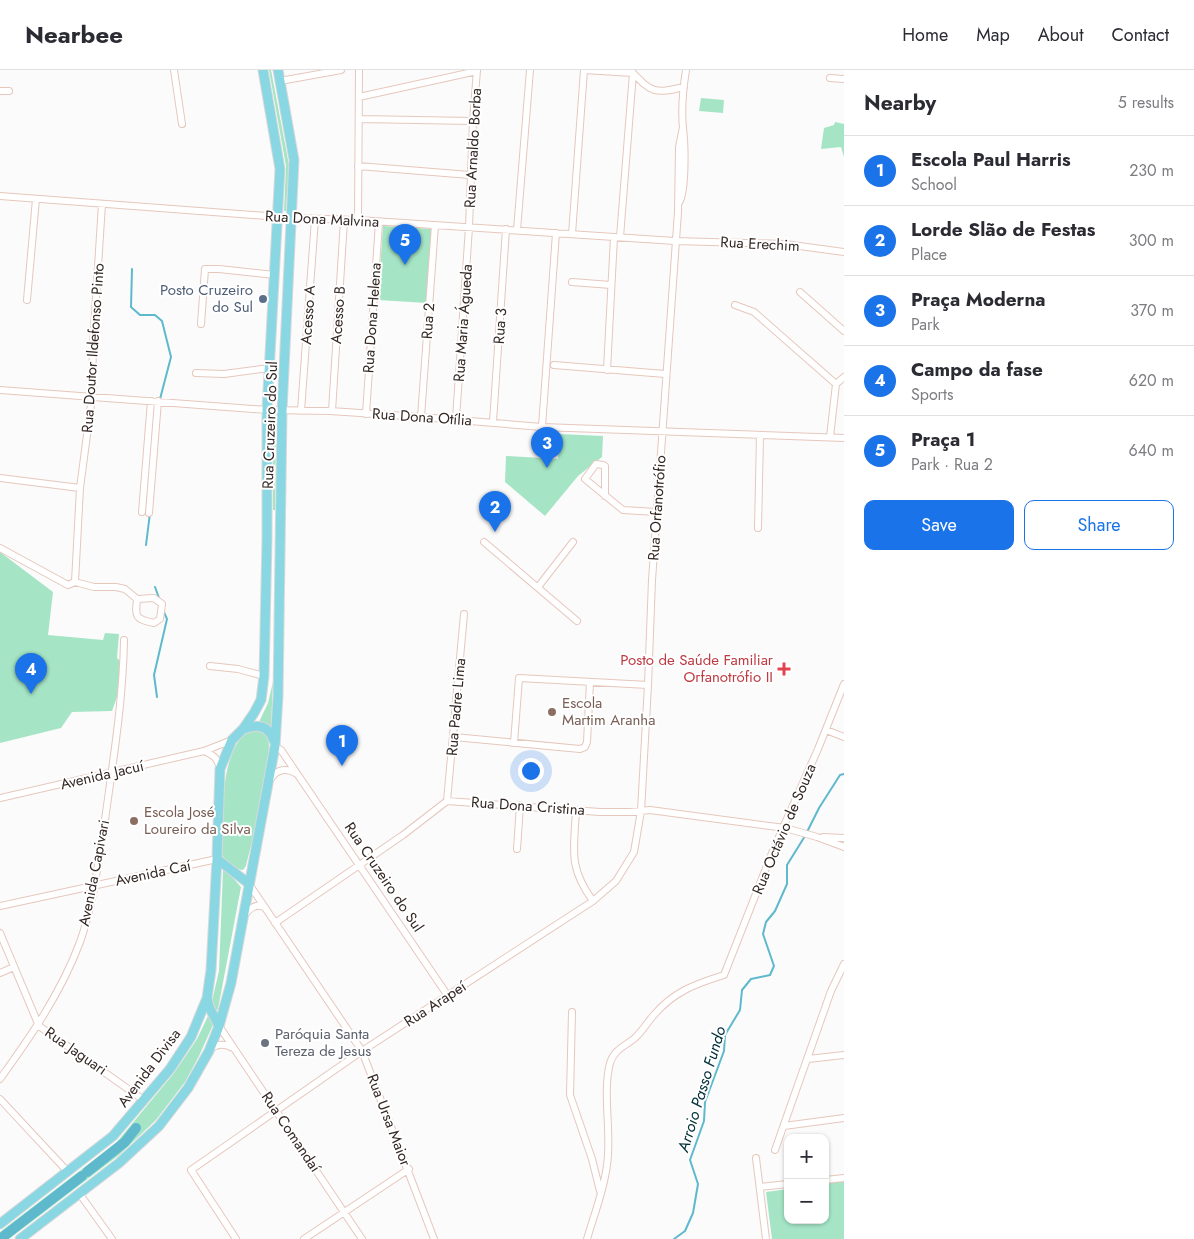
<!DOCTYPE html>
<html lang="en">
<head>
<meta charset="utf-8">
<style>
  body { margin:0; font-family:Jost,sans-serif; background:#f7f7f7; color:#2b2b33 }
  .controls { position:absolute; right:15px; bottom:15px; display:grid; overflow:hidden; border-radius:10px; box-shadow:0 1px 4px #0004 }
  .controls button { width:45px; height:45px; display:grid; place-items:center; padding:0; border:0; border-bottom:1px solid #e1e1e2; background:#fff; color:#2b2b33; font:25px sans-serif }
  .you { position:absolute; left:530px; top:700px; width:18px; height:18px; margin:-12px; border:4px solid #fff; border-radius:50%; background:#1a73e8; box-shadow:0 0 0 8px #1a73e833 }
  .badge { display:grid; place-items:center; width:32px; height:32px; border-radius:50%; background:#1a73e8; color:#fff; font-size:16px; font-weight:700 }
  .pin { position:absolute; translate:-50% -41px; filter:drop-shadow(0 1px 2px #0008) }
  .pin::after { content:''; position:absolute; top:26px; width:18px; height:15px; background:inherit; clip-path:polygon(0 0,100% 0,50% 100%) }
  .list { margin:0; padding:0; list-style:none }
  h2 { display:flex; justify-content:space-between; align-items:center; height:65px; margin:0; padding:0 20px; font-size:21px }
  h2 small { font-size:16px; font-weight:400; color:#7c7c81 }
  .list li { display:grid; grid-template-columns:32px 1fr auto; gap:15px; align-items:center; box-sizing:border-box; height:70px; padding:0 20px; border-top:1px solid #e1e1e2 }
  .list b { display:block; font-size:19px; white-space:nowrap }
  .list p { margin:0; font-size:16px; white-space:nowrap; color:#7c7c81 }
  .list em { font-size:16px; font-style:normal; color:#7c7c81 }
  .actions { display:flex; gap:10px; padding:15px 20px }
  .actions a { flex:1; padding:11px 0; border:1px solid #1a73e8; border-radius:10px; text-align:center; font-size:18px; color:#1a73e8 }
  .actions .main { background:#1a73e8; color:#fff }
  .map { position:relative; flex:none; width:844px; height:1169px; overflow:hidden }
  header { display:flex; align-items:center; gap:30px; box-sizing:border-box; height:70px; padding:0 25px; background:#fff; border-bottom:1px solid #e1e1e2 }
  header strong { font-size:24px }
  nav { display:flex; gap:28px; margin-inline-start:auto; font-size:18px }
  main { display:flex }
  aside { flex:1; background:#fff }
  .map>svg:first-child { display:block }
  .green { fill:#a5e5c6 }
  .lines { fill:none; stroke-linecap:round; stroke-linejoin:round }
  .stream { stroke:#5eb9cd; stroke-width:2 }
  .river { stroke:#5eb9cd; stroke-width:10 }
  .minor-casing { stroke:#e6c7bc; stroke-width:8 }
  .major-casing { stroke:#dad8d8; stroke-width:11 }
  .minor { stroke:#fff; stroke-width:6 }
  .major { stroke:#8ad7e4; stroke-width:9 }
  .service-dot { fill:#5c6f8a; stroke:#fff; stroke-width:2 }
  .health-dot { fill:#e0444e; stroke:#fff; stroke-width:2 }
  .education-dot { fill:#8d6e63; stroke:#fff; stroke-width:2 }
  .worship-dot { fill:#6b7280; stroke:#fff; stroke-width:2 }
  .labels { text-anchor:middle; stroke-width:4; stroke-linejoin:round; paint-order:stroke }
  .street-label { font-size:15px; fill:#342824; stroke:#fff }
  .service-label { font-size:15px; fill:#4e5e75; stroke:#fff; text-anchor:end }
  .health-label { font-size:15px; fill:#be3a42; stroke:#fff; text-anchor:end }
  .education-label { font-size:15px; fill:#785e54; stroke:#fff; text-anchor:start }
  .worship-label { font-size:15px; fill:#5b616d; stroke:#fff; text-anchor:start }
  .water-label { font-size:16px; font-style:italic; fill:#023039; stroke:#fff }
</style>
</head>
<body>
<header>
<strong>Nearbee</strong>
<nav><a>Home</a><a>Map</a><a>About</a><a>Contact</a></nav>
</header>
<main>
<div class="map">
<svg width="844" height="1169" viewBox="0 0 844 1169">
  <rect width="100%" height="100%" fill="#fbfbfb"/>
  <path class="green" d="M269 0H271L289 95 286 141H284L286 96Z
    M701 28 724 30 723 43 699 41Z
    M835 52 844 54V87L841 77 821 79 824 58 834 55Z
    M383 156 433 159 427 233 378 230Z
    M273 344H276L275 440H273Z
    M559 364 603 366 602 387 578 406 545 446 505 412 506 386 558 389Z
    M0 482 53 522 48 565 103 570 105 563 119 564 117 588 121 592 117 627 112 641 72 642 61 658 0 673Z
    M273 612 271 657 264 653 259 652 268 633Z
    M253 659C258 660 264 661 267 665 276 681 251 775 246 796L243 800C234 800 226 791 221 784 223 752 218 673 253 659Z
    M223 800H226L241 817 218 939 217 940H214L212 931 219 901Z
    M208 946 213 955 199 986 185 1012 156 1050 119 1085 9 1169H5L126 1075 139 1059 134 1056 124 1070 0 1165V1162L116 1073 174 1003 197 969Z
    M844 1111V1169H772L766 1122 788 1119V1150H825V1113Z"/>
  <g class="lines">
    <path class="stream" d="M132 199 131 237 140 245H155L162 251 171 287 160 329
      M146 475 150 443
      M155 517 159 528
      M157 627 154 605 167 549 163 540
      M807 762 819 738 840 705 844 704
      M674 1169 685 1161 693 1143 698 1114 690 1090 704 1051 705 1032 724 981 725 965 740 940 742 920 751 909 770 905 774 896 763 864 766 852 775 841 787 814V795L805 766"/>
    <path class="river" d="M87 1102 125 1072 136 1058
      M0 1169 82 1106"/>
    <defs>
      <path id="minor" d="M174 0 182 54
        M584 0 633 3 620 167
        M631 1C652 23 654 24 684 17
        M830 8 844 9
        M280 11 341 0
        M0 21H9
        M359 27 477 1
        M359 49 473 51
        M358 96 470 105
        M0 126 293 148 358 150 675 171 785 174 844 182
        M680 131C686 116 685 74 683 58 681 39 683 19 686 0
        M358 150 359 0
        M517 160 530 0
        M572 164 584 0
        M572 212 611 215
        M800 222 844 261
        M27 230 36 129
        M735 235 754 242 836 314
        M201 254 205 199H219L274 205
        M554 295 665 304
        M607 300 614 167
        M196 303 224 304 269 298
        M0 320 267 340 330 341 421 347 542 357 844 368
        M301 341 315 149
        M332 341 344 150
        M366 344 379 152
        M421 347 435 155
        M456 349 469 157 473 51 477 0
        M493 352 506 159
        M542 357 556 163
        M830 367 836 314 844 307
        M0 408 80 418
        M605 426V396L603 395 596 394 585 409 623 440 657 442
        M142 442 151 331
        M149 443 158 331
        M758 458 760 365
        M484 472 577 551
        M0 478 68 515 75 512
        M75 512 80 418 92 327 93 274 102 134
        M75 512 94 517H116L125 519 137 529 154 528 162 534 160 549 154 553C135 549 135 547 137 529
        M538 517 573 472
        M210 596 238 599 264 606
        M826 660 844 667
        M454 667 580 679 585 677 587 672 590 612
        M514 673 519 608 648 615
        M275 676 281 680 448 926
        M204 681C214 685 218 689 220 699
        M270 710C276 699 287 697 297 704
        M0 728 204 681 232 670
        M447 731 464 544
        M576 740C574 780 568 797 593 831
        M823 767 844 768
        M517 779 520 735
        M249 814 362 981 434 1169
        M0 836 217 789
        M244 846C249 839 256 833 264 837
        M275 853 403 765 447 731 600 742H630L650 740 785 758 817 767 844 777
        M0 863 39 956 145 1031
        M0 903 14 897
        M572 942 570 1025 592 1089 600 1121
        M219 956 362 1169
        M210 979C218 973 226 974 233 978
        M808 989 844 985
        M0 1009C31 966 61 923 80 872 94 833 98 791 105 750 113 691 123 631 124 570
        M0 1029 68 1102
        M784 1056 844 1048
        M775 1080 831 921 844 894
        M756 1088 766 1169
        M825 1110 844 1108
        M760 1117 788 1114
        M79 1123 112 1169
        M236 1169 191 1100 362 981 593 831 616 811 634 782 641 741 648 615 652 510 678 142 679 77 683 57
        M304 1169 409 1099
        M587 1169C594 1145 604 1120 607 1095 612 1063 602 1024 610 993 615 978 626 976 636 967 643 960 647 953 653 946 673 922 695 914 724 905L774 778 818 679 844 614"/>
      <path id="major" d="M243 659C258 654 269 655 274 671
        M217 789 248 813
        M207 928 209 937 219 956
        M0 1154 113 1066 170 999 191 967 207 928 211 900 217 789 220 699 232 670 243 659 254 643 261 630 264 606 267 469V340L280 99 263 0
        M20 1169 119 1093 159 1056 188 1018 209 981 219 956 231 913 275 676 278 626 282 341 294 90 278 0"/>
    </defs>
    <use href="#minor" class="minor-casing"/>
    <use href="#major" class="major-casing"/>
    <use href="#minor" class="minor"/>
    <use href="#major" class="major"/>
  </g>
  <circle class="service-dot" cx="263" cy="229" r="5"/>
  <path class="health-dot" d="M781.5 591.5h5v5h5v5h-5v5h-5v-5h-5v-5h5z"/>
  <g class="education-dot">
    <circle cx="552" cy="642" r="5"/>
    <circle cx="134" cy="751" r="5"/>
  </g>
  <circle class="worship-dot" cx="265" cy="973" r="5"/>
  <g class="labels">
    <g class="street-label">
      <text transform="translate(473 78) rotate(-87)" y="5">Rua Arnaldo Borba</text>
      <text transform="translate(322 149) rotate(3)" y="5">Rua Dona Malvina</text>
      <text transform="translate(760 174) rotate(3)" y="5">Rua Erechim</text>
      <text transform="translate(308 245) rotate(-86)" y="5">Acesso A</text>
      <text transform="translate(338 245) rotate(-86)" y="5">Acesso B</text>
      <text transform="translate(372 248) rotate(-86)" y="5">Rua Dona Helena</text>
      <text transform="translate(428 251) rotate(-86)" y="5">Rua 2</text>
      <text transform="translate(463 253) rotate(-86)" y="5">Rua Maria Águeda</text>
      <text transform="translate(500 256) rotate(-86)" y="5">Rua 3</text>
      <text transform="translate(93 278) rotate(-86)" y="5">Rua Doutor Ildefonso Pinto</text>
      <text transform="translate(422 347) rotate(4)" y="5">Rua Dona Otília</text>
      <text transform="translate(270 355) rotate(-88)" y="5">Rua Cruzeiro do Sul</text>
      <text transform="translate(657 438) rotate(-86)" y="5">Rua Orfanotrófio</text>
      <text transform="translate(456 637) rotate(-85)" y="5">Rua Padre Lima</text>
      <text transform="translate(102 705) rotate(-13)" y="5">Avenida Jacuí</text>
      <text transform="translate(528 736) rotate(4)" y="5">Rua Dona Cristina</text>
      <text transform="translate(784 759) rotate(-67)" y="5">Rua Octávio de Souza</text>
      <text transform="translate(94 803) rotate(-79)" y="5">Avenida Capivari</text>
      <text transform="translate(153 803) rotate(-12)" y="5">Avenida Caí</text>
      <text transform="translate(384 807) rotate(56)" y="5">Rua Cruzeiro do Sul</text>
      <text transform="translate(435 934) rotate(-33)" y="5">Rua Arapeí</text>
      <text transform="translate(76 981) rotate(35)" y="5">Rua Jaguari</text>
      <text transform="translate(149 998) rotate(-53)" y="5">Avenida Divisa</text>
      <text transform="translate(389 1050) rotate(69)" y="5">Rua Ursa Maior</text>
      <text transform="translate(291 1062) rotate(56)" y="5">Rua Comandaí</text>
    </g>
    <g class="service-label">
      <text x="253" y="225">Posto Cruzeiro<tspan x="253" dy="17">do Sul</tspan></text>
    </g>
    <g class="health-label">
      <text x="773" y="595">Posto de Saúde Familiar<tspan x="773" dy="17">Orfanotrófio II</tspan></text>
    </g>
    <g class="education-label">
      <text x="562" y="638">Escola<tspan x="562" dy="17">Martim Aranha</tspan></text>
      <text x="144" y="747">Escola José<tspan x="144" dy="17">Loureiro da Silva</tspan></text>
    </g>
    <g class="worship-label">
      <text x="275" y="969">Paróquia Santa<tspan x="275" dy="17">Tereza de Jesus</tspan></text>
    </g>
    <g class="water-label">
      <text transform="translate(701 1019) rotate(-73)" y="6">Arroio Passo Fundo</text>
    </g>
  </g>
</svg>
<div class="controls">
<button>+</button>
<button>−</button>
</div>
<div class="you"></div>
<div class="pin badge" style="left:342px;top:696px">1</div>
<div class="pin badge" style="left:495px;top:462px">2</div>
<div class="pin badge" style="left:547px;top:398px">3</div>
<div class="pin badge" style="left:31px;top:624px">4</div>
<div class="pin badge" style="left:405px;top:195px">5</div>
</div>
<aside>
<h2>Nearby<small>5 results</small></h2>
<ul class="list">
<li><span class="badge">1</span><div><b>Escola Paul Harris</b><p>School</p></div><em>230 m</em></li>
<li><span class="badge">2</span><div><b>Lorde Slão de Festas</b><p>Place</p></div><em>300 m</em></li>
<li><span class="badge">3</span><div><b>Praça Moderna</b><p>Park</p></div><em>370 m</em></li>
<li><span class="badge">4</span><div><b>Campo da fase</b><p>Sports</p></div><em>620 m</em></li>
<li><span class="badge">5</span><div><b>Praça 1</b><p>Park · Rua 2</p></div><em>640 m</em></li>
</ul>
<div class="actions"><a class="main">Save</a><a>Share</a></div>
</aside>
</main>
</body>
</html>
